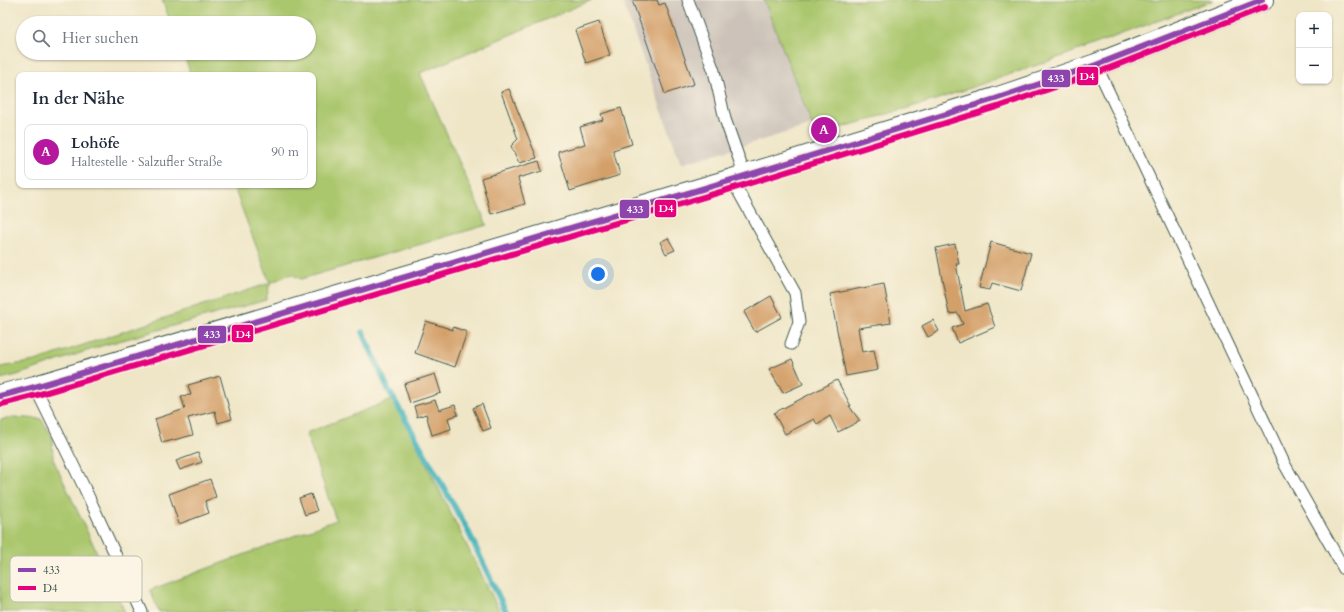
<!DOCTYPE html>
<html lang="de">
<head>
<meta charset="utf-8">
<style>
  body { margin:0; font-family:Cardo,serif; background:#f2f2f3; color:#1f2937 }
  .controls { position:absolute; right:12px; top:12px; display:grid; overflow:hidden; border-radius:8px; box-shadow:0 1px 3px #0004 }
  .controls button { width:36px; height:36px; display:grid; place-items:center; padding:0; border:0; border-bottom:1px solid #e0e1e3; background:#fff; color:#1f2937; font:20px sans-serif }
  .you { position:absolute; left:598px; top:274px; width:14px; height:14px; margin:-10px; border:3px solid #fff; border-radius:50%; background:#1a73e8; box-shadow:0 0 0 6px #1a73e833 }
  .badge { display:grid; place-items:center; width:26px; height:26px; border-radius:50%; background:#b5179e; color:#fff; font-size:13px; font-weight:700 }
  .pin { position:absolute; translate:-50% -50%; border:2px solid #fff; box-shadow:0 1px 4px #0006 }
  .list { margin:0; padding:0; list-style:none }
  h2 { display:flex; justify-content:space-between; align-items:center; height:52px; margin:0; padding:0 16px; font-size:17px }
  h2 small { font-size:13px; font-weight:400; color:#747a83 }
  .list li { display:grid; grid-template-columns:26px 1fr auto; gap:12px; align-items:center; box-sizing:border-box; height:56px; margin:0 8px 8px; padding:0 8px; border:1px solid #e0e1e3; border-radius:8px }
  .list b { display:block; font-size:15px; white-space:nowrap }
  .list p { margin:0; font-size:13px; white-space:nowrap; color:#747a83 }
  .list em { font-size:13px; font-style:normal; color:#747a83 }
  .icon { flex:none; width:22px; height:22px; fill:none; stroke:currentColor; stroke-width:2; stroke-linecap:round; stroke-linejoin:round }
  .map { position:relative; flex:none; width:1344px; height:612px; overflow:hidden }
  .search { position:absolute; background:#fff; box-shadow:0 1px 3px #0004; left:16px; top:16px; width:300px; height:44px; display:flex; align-items:center; gap:10px; box-sizing:border-box; padding:0 14px; border-radius:22px; color:#747a83; font-size:15px }
  .panel { position:absolute; background:#fff; box-shadow:0 1px 3px #0004; left:16px; top:72px; width:300px; height:116px; border-radius:8px }
  .map>svg:first-child { display:block }
  .industrial { fill:#ccc2b9 }
  .green { fill:#abc76e; stroke:#658251 }
  .lines { fill:none; stroke-linecap:round; stroke-linejoin:round }
  .stream { stroke:#44b4bb; stroke-width:6 }
  .building { fill:#d4a06a }
  .lane-casing { stroke:#3e564a; stroke-width:13 }
  .secondary-casing { stroke:#3e564a; stroke-width:24 }
  .lane { stroke:#fff; stroke-width:11 }
  .secondary { stroke:#fff; stroke-width:22 }
  .bus-1-casing { stroke:#fcf5e5; stroke-width:9 }
  .bus-2-casing { stroke:#fcf5e5; stroke-width:9 }
  .bus-1 { stroke:#8e44ad; stroke-width:6 }
  .bus-2 { stroke:#e5007d; stroke-width:6 }
  .key { fill:#fcf5e5; stroke:#babeb0; stroke-width:1 }
  .key-label { font-size:11px; fill:#1f3d34 }
  .line-badge { stroke:#fcf5e5; stroke-width:1.5 }
  .badge-label { font-size:11px; text-anchor:middle; font-weight:bold; fill:#fff }
</style>
</head>
<body>
<div class="map">
<svg width="1344" height="612" viewBox="0 0 1344 612">
  <rect width="100%" height="100%" fill="#fcf5e5"/>
  <filter id="ink" filterUnits="userSpaceOnUse"><feTurbulence type="fractalNoise" baseFrequency=".025" numOctaves="2"/><feDisplacementMap in="SourceGraphic" scale="8" xChannelSelector="R" yChannelSelector="G"/><feConvolveMatrix kernelMatrix="1 2 1 2 8 2 1 2 1" color-interpolation-filters="sRGB"/></filter>
  <filter id="wash" filterUnits="userSpaceOnUse"><feTurbulence type="fractalNoise" baseFrequency=".012" numOctaves="4" result="noise"/><feDisplacementMap in="SourceGraphic" scale="16" xChannelSelector="R" yChannelSelector="G"/><feGaussianBlur stdDeviation="0.9" result="paint"/><feColorMatrix in="noise" values="0 0 0 0 0 0 0 0 0 0 0 0 0 0 0 0 0 1.4 0 .05"/><feComposite in="paint" operator="in"/></filter>
  <g filter="url(#wash)">
    <rect width="100%" height="100%" fill="#efe6c7"/>
    <path class="industrial" d="M622 0H764L812 125 681 164Z"/>
    <path class="green" d="M162 0H592L420 73 487 225 301 279 291 274 270 283 266 300 101 346 17 375 0 379V367L35 361 270 283 233 185H313V75H191L183 53H309V23H171Z
      M764 0H1214L1052 60 935 100 816 135Z
      M394 399 500 612H159L150 590 336 520 306 433Z
      M13 417 41 419 52 436 53 459 125 612H0V420Z"/>
    <g class="lines">
      <path class="stream" d="M363 332 388 389 467 529 506 612"/>
    </g>
    <g id="blocks">
      <path class="building" d="M632 0H657L659 5 665 3 694 84 665 94Z
        M599 22 610 55 586 63 575 30Z
        M509 89 537 158 519 163 511 146 518 139 501 92Z
        M621 108 632 144 613 150 620 175 570 191 558 152 585 144 580 127 603 120 601 114Z
        M539 161 542 171 518 178 525 204 491 214 481 178Z
        M668 238 675 250 666 254 660 242Z
        M991 242 1031 253 1021 291 992 283 990 290 979 288Z
        M955 244 959 264H956L965 311 987 304 995 327 958 343 952 328 963 324 958 313 949 314 936 248Z
        M884 284 891 323 858 328 862 352 874 350 878 370 846 376 830 294Z
        M771 296 782 317 755 332 744 312Z
        M933 320 939 331 928 337 922 326Z
        M426 321 453 330V327L467 332 455 367 415 353Z
        M792 359 803 384 783 393 769 369Z
        M435 374 441 393 410 403 404 384Z
        M220 376 232 419 218 423 215 411 188 418 193 435 162 443 155 419 185 409 181 396 191 395 188 385Z
        M837 380 851 406H849L860 421 838 432 830 416 817 424 814 419 785 434 774 413Z
        M435 400 439 410 455 405 458 415 448 418 451 429 432 435 426 414 417 417 414 406Z
        M482 404 491 428 483 431 473 408Z
        M198 453 202 462 180 470 176 461Z
        M210 479 216 497 205 501 209 513 179 524 169 494Z
        M311 494 317 511 305 515 299 498Z"/>
    </g>
  </g>
  <g filter="url(#ink)">
    <use href="#blocks" fill-opacity="0" stroke="#3e564a" stroke-width="1"/>
    <g class="lines">
      <defs>
        <path id="lane" d="M688 0 714 71 725 119 745 176
          M1096 65 1285 465 1344 569
          M732 180 795 293 799 322 791 344
          M35 387 84 487 142 612"/>
        <path id="secondary" d="M0 396 35 387 732 180 995 99 1096 65 1262 0"/>
      </defs>
      <use href="#lane" class="lane-casing"/>
      <use href="#secondary" class="secondary-casing"/>
      <use href="#lane" class="lane"/>
      <use href="#secondary" class="secondary"/>
      <defs>
        <path id="bus-1" d="M0 396 35 387 732 180 995 99 1096 65 1262 0"/>
        <path id="bus-2" d="M2 404 37 395 734 188 997 107 1099 72 1265 7"/>
      </defs>
      <use href="#bus-1" class="bus-1-casing"/>
      <use href="#bus-2" class="bus-2-casing"/>
      <use href="#bus-1" class="bus-1"/>
      <use href="#bus-2" class="bus-2"/>
    </g>
  </g>
  <rect x="10" y="556" width="132" height="46" rx="6" class="key"/>
  <rect x="18" y="568" width="18" height="4" fill="#8e44ad"/>
  <rect x="18" y="586" width="18" height="4" fill="#e5007d"/>
  <g class="key-label">
    <text x="43" y="574">433</text>
    <text x="43" y="592">D4</text>
  </g>
  <g class="line-badge">
    <rect x="1076" y="66" width="23" height="20" rx="4" fill="#e5007d"/>
    <rect x="1041" y="69" width="30" height="19" rx="4" fill="#8e44ad"/>
    <rect x="654" y="199" width="23" height="19" rx="4" fill="#e5007d"/>
    <rect x="619" y="199" width="31" height="20" rx="4" fill="#8e44ad"/>
    <rect x="231" y="324" width="23" height="19" rx="4" fill="#e5007d"/>
    <rect x="197" y="325" width="30" height="19" rx="4" fill="#8e44ad"/>
  </g>
  <g class="badge-label">
    <text x="1087" y="80">D4</text>
    <text x="1056" y="82">433</text>
    <text x="666" y="212">D4</text>
    <text x="635" y="213">433</text>
    <text x="243" y="338">D4</text>
    <text x="212" y="338">433</text>
  </g>
</svg>
<div class="controls">
<button>+</button>
<button>−</button>
</div>
<div class="you"></div>
<div class="pin badge" style="left:824px;top:130px">A</div>
<div class="search"><svg class="icon" aria-label="search" viewBox="0 0 24 24"><circle cx="10" cy="10" r="6"/><path d="M15 15l6 6"/></svg>Hier suchen</div>
<section class="panel">
<h2>In der Nähe<small></small></h2>
<ul class="list">
<li><span class="badge">A</span><div><b>Lohöfe</b><p>Haltestelle · Salzufler Straße</p></div><em>90 m</em></li>
</ul>
</section>
</div>
</body>
</html>
